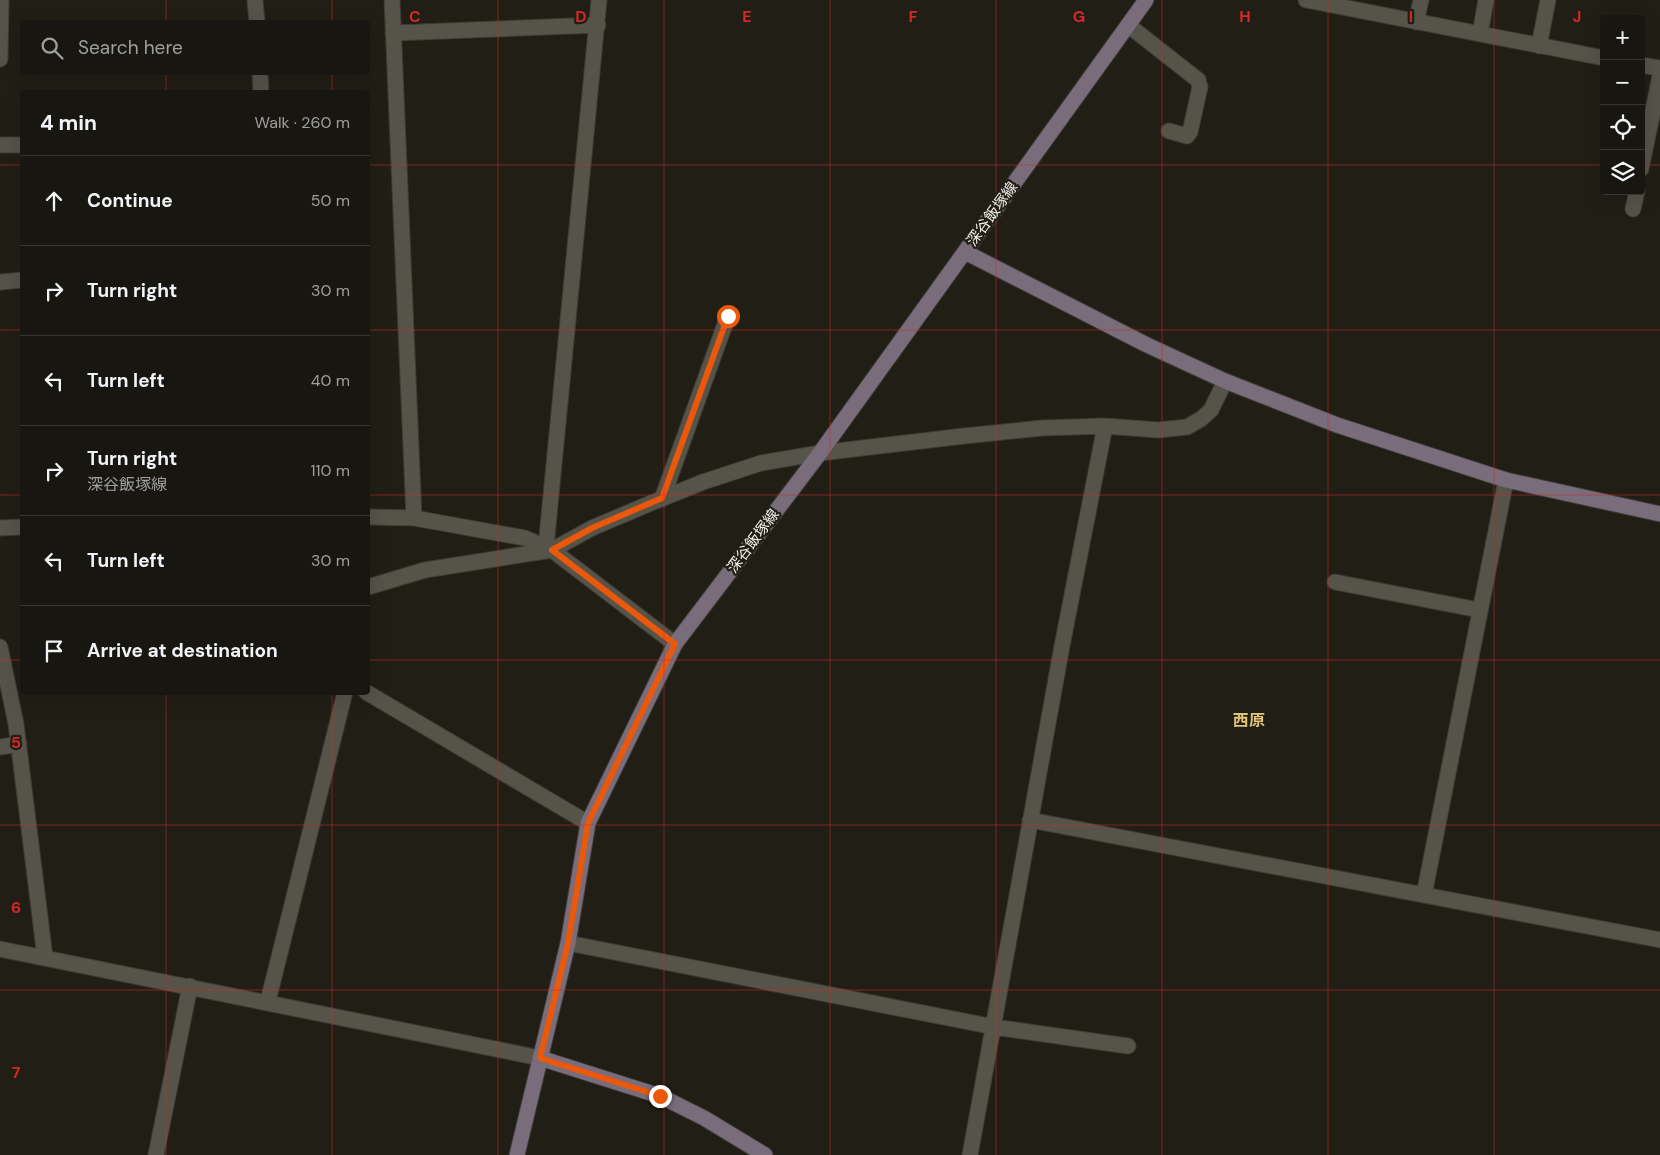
<!DOCTYPE html>
<html lang="en">
<head>
<meta charset="utf-8">
<style>
  body { margin:0; font-family:"DM Sans","Noto Sans JP",sans-serif; background:#211f19; color:#f1f3f6 }
  .controls { position:absolute; right:15px; top:15px; display:grid; overflow:hidden; border-radius:5px; box-shadow:0 5px 20px #0002 }
  .controls button { width:45px; height:45px; display:grid; place-items:center; padding:0; border:0; border-bottom:1px solid #363530; background:#181610; color:#f1f3f6; font:25px sans-serif }
  .stop { position:absolute; width:15px; height:15px; margin:-11px; border:4px solid #ea580c; border-radius:50%; background:#fff }
  .stop.end { background:#ea580c; border-color:#fff; box-shadow:0 1px 5px #0008 }
  .list { margin:0; padding:0; list-style:none }
  h2 { display:flex; justify-content:space-between; align-items:center; height:65px; margin:0; padding:0 20px; font-size:21px }
  h2 small { font-size:16px; font-weight:400; color:#9f9f9f }
  .list li { display:grid; grid-template-columns:32px 1fr auto; gap:15px; align-items:center; box-sizing:border-box; height:90px; padding:0 20px; border-top:1px solid #363530 }
  .list b { display:block; font-size:19px; white-space:nowrap }
  .list p { margin:0; font-size:16px; white-space:nowrap; color:#9f9f9f }
  .list em { font-size:16px; font-style:normal; color:#9f9f9f }
  .icon { flex:none; width:28px; height:28px; fill:none; stroke:currentColor; stroke-width:2; stroke-linecap:round; stroke-linejoin:round }
  .map { position:relative; flex:none; width:1660px; height:1155px; overflow:hidden }
  .search { position:absolute; background:#181610; box-shadow:0 5px 20px #0002; left:20px; top:20px; width:350px; height:55px; display:flex; align-items:center; gap:12px; box-sizing:border-box; padding:0 18px; border-radius:5px; color:#9f9f9f; font-size:19px }
  .panel { position:absolute; background:#181610; box-shadow:0 5px 20px #0002; left:20px; top:90px; width:350px; height:605px; border-radius:5px }
  .map>svg:first-child { display:block }
  .lines { fill:none; stroke-linecap:round; stroke-linejoin:round }
  .lane-casing { stroke:#3d3b36; stroke-width:17 }
  .street-casing { stroke:#3d3b36; stroke-width:17 }
  .secondary-casing { stroke:#3d3b36; stroke-width:17 }
  .lane { stroke:#565349; stroke-width:15 }
  .street { stroke:#565349; stroke-width:15 }
  .secondary { stroke:#796c7b; stroke-width:15 }
  .route { stroke:#ea580c; stroke-width:6 }
  .grid { fill:none; stroke:#d62828; stroke-width:1; stroke-opacity:0.55 }
  .labels { text-anchor:middle; stroke-width:4.5; stroke-linejoin:round; paint-order:stroke }
  .street-label { font-size:15px; fill:#f1efe9; stroke:#201e15 }
  .neighbourhood-label { font-size:16px; font-weight:bold; fill:#e1c378; stroke:#201e15 }
  .grid-label { font-size:16px; text-anchor:middle; font-weight:bold; fill:#d62828; stroke:#201e15; stroke-width:4.5; stroke-linejoin:round; paint-order:stroke }
</style>
</head>
<body>
<div class="map">
<svg width="1660" height="1155" viewBox="0 0 1660 1155">
  <rect width="100%" height="100%" fill="#201e15"/>
  <g class="lines">
    <defs>
      <path id="lane" d="M1169 131 1187 136 1190 132 1200 87 1198 80
        M1335 582 1479 610
        M1424 895 1506 480"/>
      <path id="street" d="M255 0 257 22
        M392 0 414 518
        M1306 0 1604 58
        M1416 22 1421 0
        M1128 25 1198 80
        M393 33 598 25
        M1480 34 1486 0
        M1539 46 1548 0
        M0 59 1 0
        M1641 65 1660 68
        M260 72 261 92
        M0 145H22
        M1641 169 1660 76
        M1633 209 1637 191
        M0 282 22 280
        M662 499 728 316
        M368 517 414 518 525 538 552 550 675 644
        M0 528 22 527
        M546 547 599 0
        M368 587 425 570 552 550 592 528 651 503 703 482 761 463 820 453 964 436 1042 428 1105 426 1158 430 1187 427 1201 419 1211 410 1225 381
        M0 647 16 724 45 957
        M366 692 588 823
        M0 747 19 744
        M1030 820 1660 940
        M568 943 994 1027 1128 1046
        M0 949 540 1058
        M268 1001 345 692
        M156 1155 190 986
        M970 1155 1062 646 1105 426"/>
      <path id="secondary" d="M965 252 1147 345 1225 381 1337 425 1506 480 1660 514
        M540 1058 660 1096 704 1118 765 1155
        M517 1155 568 943 588 823 675 644 820 453 1146 0"/>
    </defs>
    <use href="#lane" class="lane-casing"/>
    <use href="#street" class="street-casing"/>
    <use href="#secondary" class="secondary-casing"/>
    <use href="#lane" class="lane"/>
    <use href="#street" class="street"/>
    <use href="#secondary" class="secondary"/>
  </g>
  <g class="lines">
    <path class="route" d="M660 1096 540 1058 568 943 588 823 675 644 552 550 592 528 662 498 728 316"/>
  </g>
  <path class="grid" d="M166 0V22M332 0V22M498 0V1155M664 0V1155M830 0V1155M996 0V1155M1162 0V1155M1328 0V1155M1494 0V1155M166 72V92M332 72V92M0 165H22M368 165H1604M1641 165H1660M0 330H22M368 330H1660M0 495H22M368 495H1660M0 660H22M368 660H1660M166 692V1155M332 692V1155M0 825H1660M0 990H1660"/>
  <g class="labels">
    <g class="street-label">
      <text transform="translate(992 214) rotate(-54)" y="5">深谷飯塚線</text>
      <text transform="translate(753 541) rotate(-53)" y="5">深谷飯塚線</text>
    </g>
    <g class="neighbourhood-label">
      <text x="1249" y="726">西原</text>
    </g>
  </g>
  <g class="grid-label">
    <text x="415" y="22">C</text>
    <text x="581" y="22">D</text>
    <text x="747" y="22">E</text>
    <text x="913" y="22">F</text>
    <text x="1079" y="22">G</text>
    <text x="1245" y="22">H</text>
    <text x="1411" y="22">I</text>
    <text x="1577" y="22">J</text>
    <text x="16" y="748">5</text>
    <text x="16" y="913">6</text>
    <text x="16" y="1078">7</text>
  </g>
</svg>
<div class="controls">
<button>+</button>
<button>−</button>
<button><svg class="icon" aria-label="locate" viewBox="0 0 24 24"><circle cx="12" cy="12" r="6"/><path d="M12 2v4M12 18v4M2 12h4M18 12h4"/></svg></button>
<button><svg class="icon" aria-label="layers" viewBox="0 0 24 24"><path d="M12 4l9 5-9 5-9-5zM3 14l9 5 9-5"/></svg></button>
</div>
<div class="stop" style="left:728px;top:316px"></div>
<div class="stop end" style="left:660px;top:1096px"></div>
<div class="search"><svg class="icon" aria-label="search" viewBox="0 0 24 24"><circle cx="10" cy="10" r="6"/><path d="M15 15l6 6"/></svg>Search here</div>
<section class="panel">
<h2>4 min<small>Walk · 260 m</small></h2>
<ul class="list">
<li><svg class="icon" aria-label="ahead" viewBox="0 0 24 24"><path d="M12 20V5M6 11l6-6 6 6"/></svg><div><b>Continue</b></div><em>50 m</em></li>
<li><svg class="icon" aria-label="right" viewBox="0 0 24 24"><path d="M7 20v-9h11M14 6l5 5-5 5"/></svg><div><b>Turn right</b></div><em>30 m</em></li>
<li><svg class="icon" aria-label="left" viewBox="0 0 24 24"><path d="M17 20v-9H6M10 6l-5 5 5 5"/></svg><div><b>Turn left</b></div><em>40 m</em></li>
<li><svg class="icon" aria-label="right" viewBox="0 0 24 24"><path d="M7 20v-9h11M14 6l5 5-5 5"/></svg><div><b>Turn right</b><p>深谷飯塚線</p></div><em>110 m</em></li>
<li><svg class="icon" aria-label="left" viewBox="0 0 24 24"><path d="M17 20v-9H6M10 6l-5 5 5 5"/></svg><div><b>Turn left</b></div><em>30 m</em></li>
<li><svg class="icon" aria-label="arrive" viewBox="0 0 24 24"><path d="M6 21V4h12l-3 4 3 4H6"/></svg><div><b>Arrive at destination</b></div></li>
</ul>
</section>
</div>
</body>
</html>
